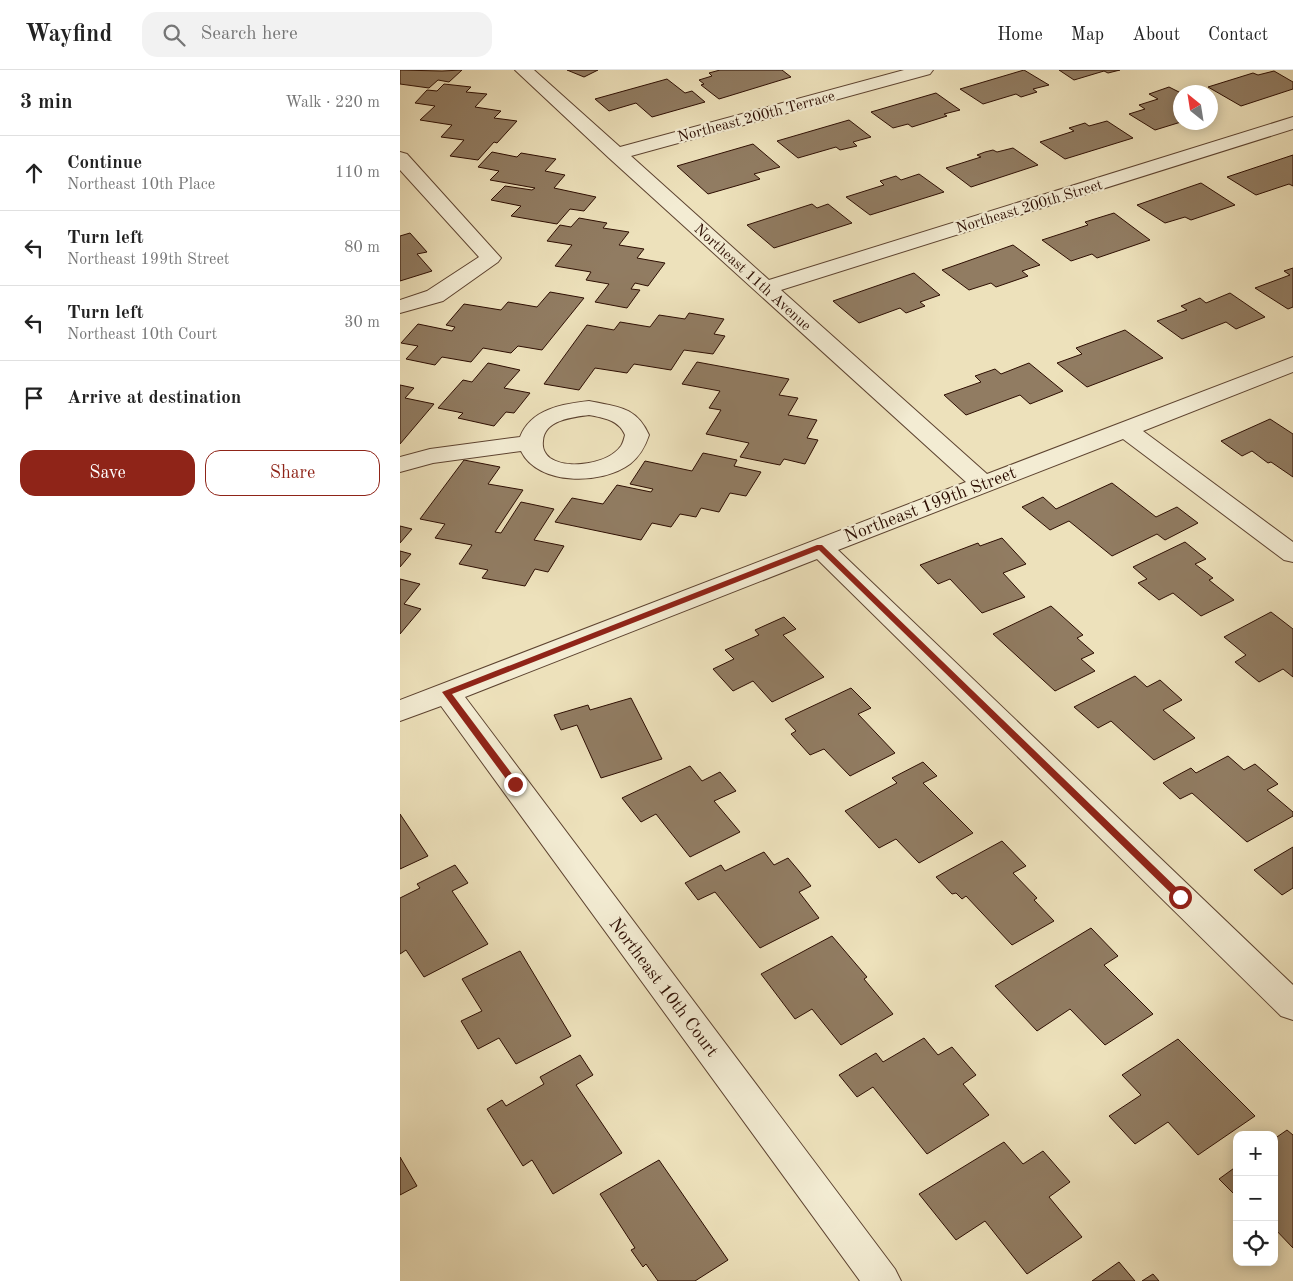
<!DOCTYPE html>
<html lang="en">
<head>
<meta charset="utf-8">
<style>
  body { margin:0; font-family:"Old Standard TT",serif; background:#f2f2f2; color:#222 }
  .controls { position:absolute; right:15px; bottom:15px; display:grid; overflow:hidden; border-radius:10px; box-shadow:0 2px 12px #0003 }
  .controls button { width:45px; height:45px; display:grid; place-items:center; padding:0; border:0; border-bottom:1px solid #e0e0e0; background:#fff; color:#222; font:25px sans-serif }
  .compass { position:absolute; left:773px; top:15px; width:45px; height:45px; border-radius:50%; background:#fff; box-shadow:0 2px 12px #0003; rotate:330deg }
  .stop { position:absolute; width:15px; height:15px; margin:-11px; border:4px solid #8f2418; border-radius:50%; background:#fff }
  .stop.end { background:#8f2418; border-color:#fff; box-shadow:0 1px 5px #0008 }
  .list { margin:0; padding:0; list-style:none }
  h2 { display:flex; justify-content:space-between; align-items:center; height:65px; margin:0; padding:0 20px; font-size:21px }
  h2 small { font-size:16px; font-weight:400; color:#767676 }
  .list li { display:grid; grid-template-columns:32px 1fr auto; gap:15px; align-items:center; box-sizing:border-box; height:75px; padding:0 20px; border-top:1px solid #e0e0e0 }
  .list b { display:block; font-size:19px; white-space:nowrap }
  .list p { margin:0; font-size:16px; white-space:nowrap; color:#767676 }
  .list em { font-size:16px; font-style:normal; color:#767676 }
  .actions { display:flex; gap:10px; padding:15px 20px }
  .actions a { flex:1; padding:11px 0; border:1px solid #8f2418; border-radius:15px; text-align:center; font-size:18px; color:#8f2418 }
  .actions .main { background:#8f2418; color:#fff }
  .icon { flex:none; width:28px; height:28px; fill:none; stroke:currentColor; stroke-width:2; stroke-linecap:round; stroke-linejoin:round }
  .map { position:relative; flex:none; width:893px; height:1211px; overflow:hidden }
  header { display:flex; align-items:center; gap:30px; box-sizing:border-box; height:70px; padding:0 25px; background:#fff; border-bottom:1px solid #e0e0e0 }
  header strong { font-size:24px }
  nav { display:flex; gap:28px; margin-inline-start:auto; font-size:18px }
  .search { width:350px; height:45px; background:#f2f2f2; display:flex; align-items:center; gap:12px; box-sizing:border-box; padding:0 18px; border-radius:15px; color:#767676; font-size:19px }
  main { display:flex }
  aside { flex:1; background:#fff }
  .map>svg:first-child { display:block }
  .building { fill:#917c62; stroke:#2d0e02 }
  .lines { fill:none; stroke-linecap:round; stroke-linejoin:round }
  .minor-casing { stroke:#5d4330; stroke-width:2 }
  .minor { fill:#f3ecd3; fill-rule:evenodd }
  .route { fill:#8f2418 }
  .labels { text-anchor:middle; stroke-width:4.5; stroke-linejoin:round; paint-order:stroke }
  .far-street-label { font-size:15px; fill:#2d0e02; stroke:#f3ecd3 }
  .street-label { font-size:18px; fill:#2d0e02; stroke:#f3ecd3 }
</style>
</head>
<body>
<header>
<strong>Wayfind</strong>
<div class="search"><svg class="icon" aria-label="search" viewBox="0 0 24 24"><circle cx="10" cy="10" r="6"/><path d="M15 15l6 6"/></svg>Search here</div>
<nav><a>Home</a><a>Map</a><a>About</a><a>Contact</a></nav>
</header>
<main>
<aside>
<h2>3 min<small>Walk · 220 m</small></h2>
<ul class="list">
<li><svg class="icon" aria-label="ahead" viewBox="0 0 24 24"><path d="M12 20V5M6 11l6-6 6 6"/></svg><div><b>Continue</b><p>Northeast 10th Place</p></div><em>110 m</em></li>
<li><svg class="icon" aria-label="left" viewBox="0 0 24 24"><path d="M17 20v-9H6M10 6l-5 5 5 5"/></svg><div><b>Turn left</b><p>Northeast 199th Street</p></div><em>80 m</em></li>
<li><svg class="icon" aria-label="left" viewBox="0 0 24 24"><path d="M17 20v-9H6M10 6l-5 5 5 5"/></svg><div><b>Turn left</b><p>Northeast 10th Court</p></div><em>30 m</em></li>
<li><svg class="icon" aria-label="arrive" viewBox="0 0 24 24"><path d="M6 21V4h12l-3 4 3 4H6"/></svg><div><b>Arrive at destination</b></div></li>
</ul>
<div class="actions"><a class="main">Save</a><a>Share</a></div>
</aside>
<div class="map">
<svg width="893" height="1211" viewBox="0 0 893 1211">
  <rect width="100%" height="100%" fill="#ede1bb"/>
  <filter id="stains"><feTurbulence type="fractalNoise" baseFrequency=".004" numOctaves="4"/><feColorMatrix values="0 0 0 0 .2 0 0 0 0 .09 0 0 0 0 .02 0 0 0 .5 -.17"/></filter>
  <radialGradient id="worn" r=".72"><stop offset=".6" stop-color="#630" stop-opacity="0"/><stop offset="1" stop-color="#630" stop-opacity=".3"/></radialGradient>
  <path class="building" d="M0 0 42 1 62 0 49 12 38 10 29 18 0 14Z
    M167 0H198L184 7Z
    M320 0H382L391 7 319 29 301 15 304 14 299 10 312 6 309 3Z
    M624 0 649 15 633 19 637 22 621 27 616 24 583 34 560 19Z
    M659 0H720L708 3 704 1 674 10Z
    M874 1 893 12V19L841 36 808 17 853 3 858 5Z
    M267 9 285 23 292 21 305 32 252 47 236 33 209 41 195 29Z
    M44 14 71 17 66 22 87 24 75 37 101 41 94 48 117 51 97 73 94 72 78 90 50 86 64 70 41 67 52 55 20 50 35 36 15 33 27 20 37 21Z
    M769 17 781 23V52L755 60 729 44 745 39 739 35 758 29 749 24Z
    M536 23 560 40 544 44 547 46 512 57 508 54 493 58 471 42Z
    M449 50 471 67 453 72 457 76 440 80 436 77 398 88 377 71Z
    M707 51 733 68 665 89 640 72 674 61 669 58 685 53 689 56Z
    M353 74 380 97 354 104 360 109 308 124 277 96Z
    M613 78 638 95 571 117 546 98 581 87 577 85 585 82 593 80 597 82Z
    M92 82 117 87 121 83 156 89 145 101 165 105 154 118 196 127 184 141 170 139 157 154 111 146 121 136 91 130 105 116 132 120 135 118 90 110 99 101 78 97Z
    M893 85V116L889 114 856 125 827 107Z
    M519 104 544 122 470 145 446 127 484 115 480 111 496 106 501 110Z
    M801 113 835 135 791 150 785 147 765 153 737 135Z
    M412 134 417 138 428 134 452 153 374 178 347 155Z
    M714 143 750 170 697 188 692 184 671 191 642 170 688 155 685 152Z
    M179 148 207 153 203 158 229 162 219 175 244 179 237 188 265 193 248 216 235 213 231 219 240 220 227 238 195 232 209 214 186 210 191 202 155 196 172 175 147 171 160 155 171 157Z
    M10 163 27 182 17 184 32 201 0 211V166Z
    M613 175 640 195 622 201 628 206 596 217 591 213 569 220 542 200Z
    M893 198V237L888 239 855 218 890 205 884 201Z
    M514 203 540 225 520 232 525 236 506 243 500 238 459 253 433 231Z
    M150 222 184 228 142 280 118 276 111 283 83 278 71 292 42 287 35 295 6 289 18 276 1 273 18 254 52 261 55 257 46 255 64 234 101 240 108 232 137 237Z
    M830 223 865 247 836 259 826 252 782 269 757 251 787 240 781 236 800 228 806 233Z
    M289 243 324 249 314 264 325 266 313 284 284 280 271 300 234 294 227 303 195 298 179 320 144 314 187 255 214 260 220 252 250 257 259 245 285 249Z
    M725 260 763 288 687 317 657 293 682 284 676 278Z
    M297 292 389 309 379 325 398 328 388 345 417 350 407 368 418 370 405 394 384 389 380 395 340 387 349 373 306 364 321 340 309 338 320 321 282 314Z
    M88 293 120 300 104 318 130 323 114 343 106 342 94 356 58 348 63 343 38 338 63 310 72 312Z
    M629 293 663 321 630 334 620 325 566 345 544 325 581 312 575 306 595 299 601 304Z
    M0 315 14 318 5 328 34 334 0 374Z
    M870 349 893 364V407L871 392 868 393 852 381 842 386 821 371Z
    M303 383 337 390 334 396 361 402 346 426 330 423 319 442 301 438 296 447 280 444 271 457 252 453 241 470 155 452 172 428 203 434 217 415 251 422 253 419 230 414 245 391 292 401Z
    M64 390 100 397 88 414 123 420 95 462 101 463 121 432 154 439 134 470 164 476 148 502 135 499 125 516 82 508 88 500 59 494 72 475 35 468 45 454 20 449Z
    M712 413 756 447 777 437 798 453 765 470 757 464 712 486 669 451 650 460 622 437 643 427 656 439Z
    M0 456 12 459 0 473Z
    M602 468 626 494 603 503 625 527 582 543 550 509 538 514 520 495 578 473 580 476Z
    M785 472 806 489 795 494 813 508 809 510 834 530 801 546 773 523 759 530 738 513 747 509 733 497Z
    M0 481 11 484 0 497Z
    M0 509 20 514 4 534 21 539 0 564Z
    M651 536 683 565 677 568 694 583 681 589 695 601 655 621 593 564Z
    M871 542 893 559V607L883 599 859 612 835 592 846 585 824 567Z
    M384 547 396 559 383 565 424 607 372 632 353 611 333 621 313 599 334 589 325 580 359 565 355 560Z
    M735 606 747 617 760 610 782 630 763 640 795 668 754 690 711 651 698 658 674 637Z
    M451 618 471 638 458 644 495 683 450 706 424 679 410 685 391 664 396 661 385 649Z
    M231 628 262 689 201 708 177 655 161 660 154 645 188 635 190 640Z
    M828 686 844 700 855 694 878 714 867 720 893 742V746L847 772 792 723 780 729 763 713 791 698 796 703Z
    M523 692 537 706 523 713 573 763 519 793 496 769 479 778 445 741 497 713 492 708Z
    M290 696 302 711 320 702 336 721 314 731 340 762 290 787 256 744 241 752 222 728Z
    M0 744 28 786 0 799Z
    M602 771 626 796 613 803 637 828 634 830 654 851 612 875 566 826 562 829 556 823 552 824 536 807Z
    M893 777V818L882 825 854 800Z
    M364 782 374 795 388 788 399 801 411 816 399 822 419 848 360 878 315 822 298 830 285 813 321 795 325 801Z
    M55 795 68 813 52 821 88 874 24 907 6 880 0 884V828L20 818 17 814Z
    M691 858 718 886 704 895 753 944 705 975 670 939 637 961 595 916Z
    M432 866 467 907 464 909 493 944 441 975 412 939 395 949 361 904Z
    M120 881 171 966 116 994 99 968 78 979 61 951 82 941 62 909Z
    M524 968 538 985 552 977 576 1005 563 1014 589 1045 527 1084 473 1017 457 1027 439 1005 476 983 483 992Z
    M778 969 855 1046 798 1085 768 1052 735 1074 709 1046 741 1025 722 1005Z
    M180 985 193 1005 176 1015 222 1083 153 1124 132 1090 123 1096 87 1039 102 1030 106 1036 144 1014 140 1007Z
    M887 1060 893 1065V1178L874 1158V1069Z
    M604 1072 623 1094 643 1081 670 1112 649 1127 682 1167 627 1204 585 1151 556 1170 519 1124Z
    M0 1087 17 1116 0 1125Z
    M259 1090 328 1190 295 1211H258L246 1194 243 1197 231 1180 235 1178 200 1124Z
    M837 1096V1127L819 1109Z
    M719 1192 735 1211H692Z
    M753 1204 759 1211H742Z"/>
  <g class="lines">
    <defs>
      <path id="minor" d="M115 0H134L220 77 504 0H533L530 4 231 86 369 210 893 47V59L381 220 587 404 893 287V302L743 361 893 472V492L884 490 723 369 438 480 893 915V950L881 946 417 489 65 627 495 1199 501 1211H460L41 636 0 651V630L566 412 209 88Z
        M0 82 7 84 101 188 98 192 43 231 0 243V230L27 221 79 187 0 100Z
        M189 331C217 337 236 336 249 365 245 377 240 386 230 394 202 415 138 416 121 381L33 393 0 402V387L30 379 120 367C131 339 162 334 189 331ZM189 345C204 348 219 350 225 365 224 369 223 373 221 376 208 394 168 400 150 388 145 384 142 378 143 371 144 350 173 347 189 345Z"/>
    </defs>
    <use href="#minor" class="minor-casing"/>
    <use href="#minor" class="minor"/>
  </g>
  <path class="route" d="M417 475H422L783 824V829H777L419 480 52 624 118 712V717H112L42 622Z"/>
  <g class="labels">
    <g class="far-street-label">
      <text transform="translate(356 46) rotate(-15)" y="5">Northeast 200th Terrace</text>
      <text transform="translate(629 136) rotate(-17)" y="5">Northeast 200th Street</text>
      <text transform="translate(353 207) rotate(42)" y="5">Northeast 11th Avenue</text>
    </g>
    <g class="street-label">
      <text transform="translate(530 434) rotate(-21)" y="6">Northeast 199th Street</text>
      <text transform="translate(264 917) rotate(53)" y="6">Northeast 10th Court</text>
    </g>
  </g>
  <rect width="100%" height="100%" filter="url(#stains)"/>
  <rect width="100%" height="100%" fill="url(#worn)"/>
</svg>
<div class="controls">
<button>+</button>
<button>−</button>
<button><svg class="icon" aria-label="locate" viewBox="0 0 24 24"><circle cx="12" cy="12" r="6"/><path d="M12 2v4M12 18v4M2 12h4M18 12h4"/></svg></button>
</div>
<svg class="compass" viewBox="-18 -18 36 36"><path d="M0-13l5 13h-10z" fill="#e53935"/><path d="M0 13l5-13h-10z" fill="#767676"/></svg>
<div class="stop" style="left:780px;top:827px"></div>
<div class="stop end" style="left:115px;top:714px"></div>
</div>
</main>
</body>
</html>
